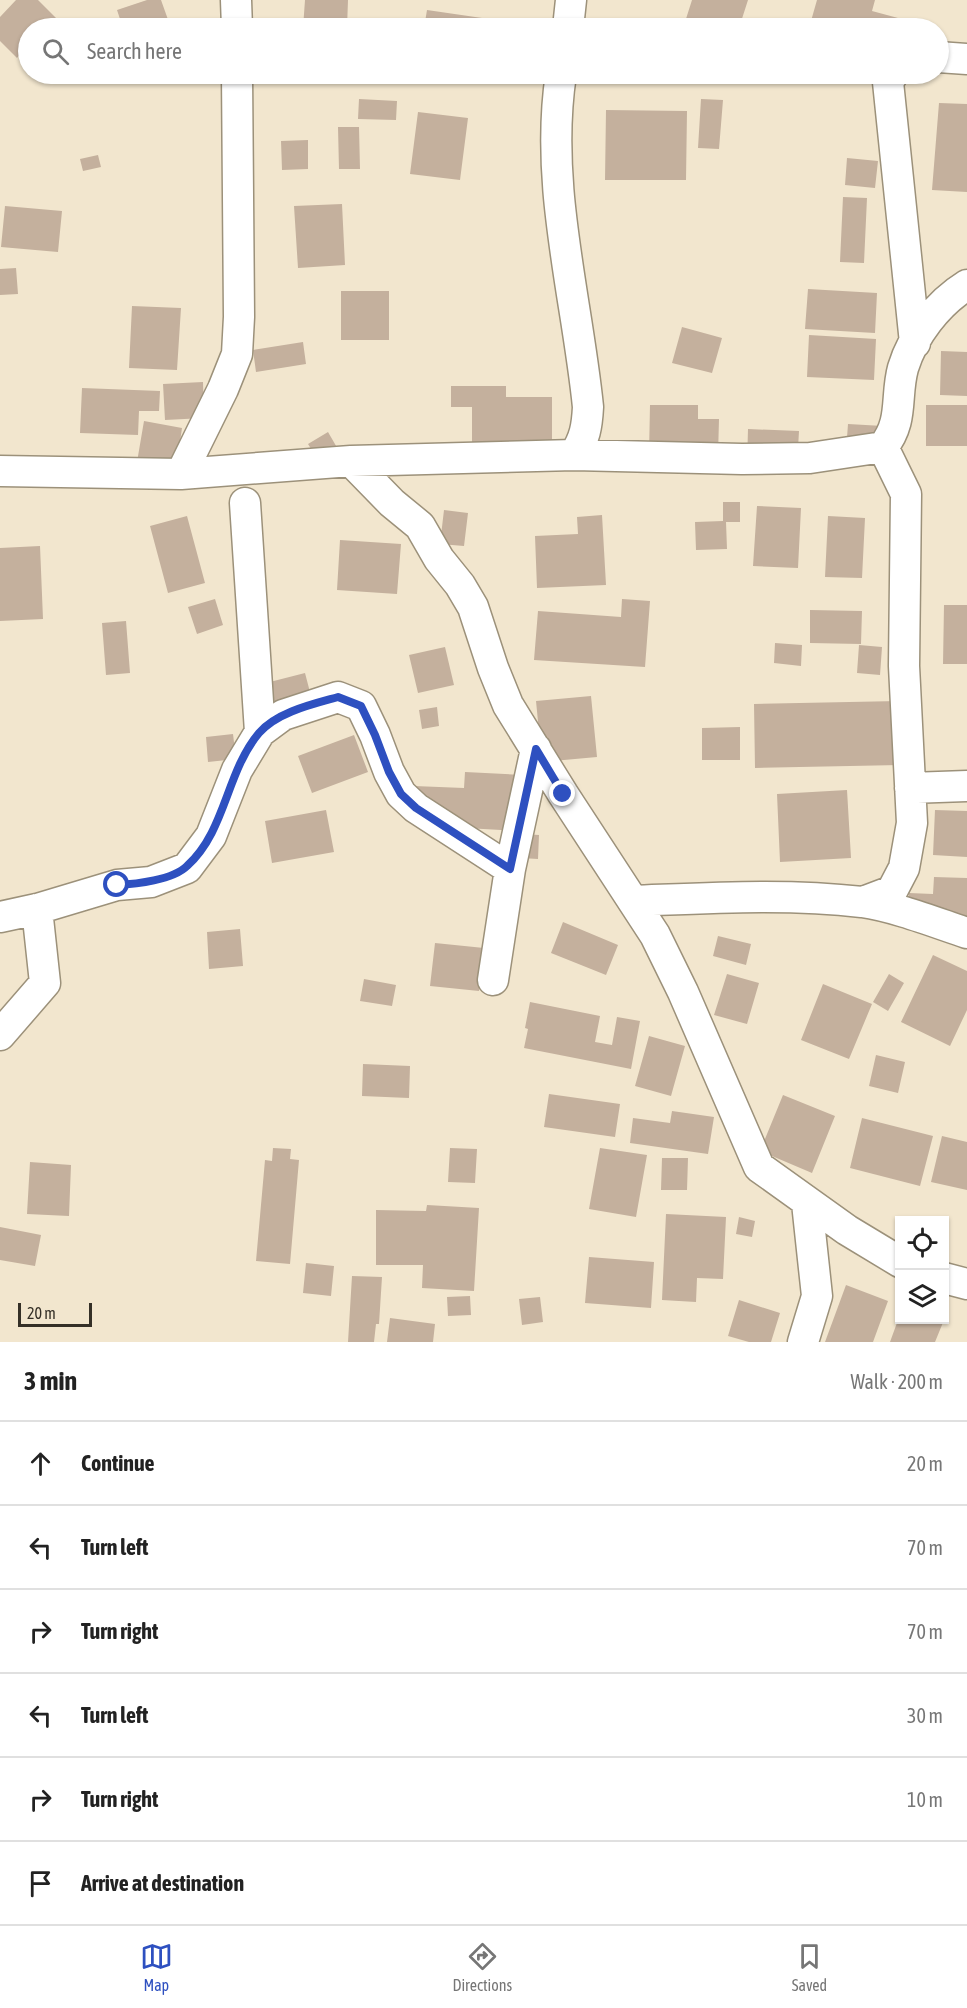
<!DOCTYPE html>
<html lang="en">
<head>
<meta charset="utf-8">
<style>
  body { margin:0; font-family:"Asap Condensed",sans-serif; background:#f6f6f6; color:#222 }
  .controls { position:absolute; right:18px; bottom:18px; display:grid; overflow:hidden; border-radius:0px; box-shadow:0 2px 4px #0004 }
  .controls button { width:54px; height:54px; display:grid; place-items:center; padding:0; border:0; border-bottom:2px solid #e0e0e0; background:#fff; color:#222; font:30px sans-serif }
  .scale { position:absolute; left:18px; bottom:15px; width:74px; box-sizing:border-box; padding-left:6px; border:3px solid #353027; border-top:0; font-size:16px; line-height:21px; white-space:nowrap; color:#353027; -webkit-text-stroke:4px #f2e6ce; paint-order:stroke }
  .stop { position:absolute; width:18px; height:18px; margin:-14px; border:4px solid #2e50c0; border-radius:50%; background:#fff }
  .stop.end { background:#2e50c0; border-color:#fff; box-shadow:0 2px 6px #0008 }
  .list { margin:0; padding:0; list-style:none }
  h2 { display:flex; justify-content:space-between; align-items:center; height:78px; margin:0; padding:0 24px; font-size:26px }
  h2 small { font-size:20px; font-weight:400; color:#767676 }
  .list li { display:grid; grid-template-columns:39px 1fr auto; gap:18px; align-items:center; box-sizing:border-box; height:84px; padding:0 24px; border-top:2px solid #e0e0e0 }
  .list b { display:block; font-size:22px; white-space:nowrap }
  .list em { font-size:20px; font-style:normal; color:#767676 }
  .icon { flex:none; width:33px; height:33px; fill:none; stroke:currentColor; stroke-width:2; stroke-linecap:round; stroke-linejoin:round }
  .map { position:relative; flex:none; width:967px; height:1342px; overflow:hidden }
  .search { position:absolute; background:#fff; box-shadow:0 2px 4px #0004; left:18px; right:18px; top:18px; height:66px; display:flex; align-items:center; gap:15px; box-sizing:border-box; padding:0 21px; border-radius:33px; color:#767676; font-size:22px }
  .sheet { height:582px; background:#fff }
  nav { display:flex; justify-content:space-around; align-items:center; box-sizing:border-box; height:84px; border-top:2px solid #e0e0e0; background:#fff; font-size:16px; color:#767676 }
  nav a { display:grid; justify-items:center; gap:3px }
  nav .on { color:#2e50c0 }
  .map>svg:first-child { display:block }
  .building { fill:#c4b09d }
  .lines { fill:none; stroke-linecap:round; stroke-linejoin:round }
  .minor-casing { stroke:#9c917a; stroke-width:33 }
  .minor { stroke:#fff; stroke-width:30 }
  .route { stroke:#2e50c0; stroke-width:8 }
</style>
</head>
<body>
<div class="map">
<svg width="967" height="1342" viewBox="0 0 967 1342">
  <rect width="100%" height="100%" fill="#f2e6ce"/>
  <path class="building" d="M16 0H38L56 18 45 28H28V45L17 58 0 41V17Z
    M147 0H161L171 28H123L117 10Z
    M305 0H348L347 28H303Z
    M692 0H748L739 28H705L685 22Z
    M817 0H875L872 11 898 18 895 28H809Z
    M427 10 482 18 481 28H424Z
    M458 74H492V80Z
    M359 99 397 101 396 120 358 119Z
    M701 99 723 100 719 149 698 148Z
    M939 103 967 104V192L932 190Z
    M606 110 687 111 686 180H605Z
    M418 112 468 118 460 180 410 174Z
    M338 127H359L360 169H339Z
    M308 140V169L282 170 281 141Z
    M98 155 101 167 83 171 80 159Z
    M847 158 878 161 875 188 845 185Z
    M843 197 867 198 864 263 840 262Z
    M342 204 345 265 298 268 294 206Z
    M5 206 62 211 58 252 1 247Z
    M16 268 18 294 0 295V269Z
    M808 289 877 293 875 333 805 329Z
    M341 291H389V340H341Z
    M132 306 181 308 177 370 129 368Z
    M682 327 722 338 712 373 672 363Z
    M809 335 876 339 874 380 807 377Z
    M303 342 306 364 256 372 253 350Z
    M941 351 967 352V396L940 395Z
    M203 382 204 418 165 420 163 384Z
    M451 386H506V397H552V449H472V407H451Z
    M82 388 160 391 159 411H139L138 435 80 433Z
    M650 405H698V419H719L718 456 649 455Z
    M926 405H967V446H926Z
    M144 421 182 428 176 469 137 462Z
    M848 424 883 426 880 466 845 465Z
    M748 429 799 431 797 466 747 465Z
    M328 432 339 451 320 463 308 444Z
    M723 502H740V522H726L727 549 696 550 695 522 723 521Z
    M757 506 801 508 798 568 753 566Z
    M444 510 468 513 464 546 440 544Z
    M602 515 606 585 537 588 535 536 578 534 577 517Z
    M187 516 205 583 168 593 150 526Z
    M828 516 865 518 862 578 825 577Z
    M340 540 401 544 397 594 337 590Z
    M40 546 43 619 0 621V548Z
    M215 599 223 625 197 634 188 607Z
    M622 599 650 601 645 667 534 660 538 611 621 617Z
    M944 605H967V664H943Z
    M810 610 862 611 861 644 810 643Z
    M126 621 130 673 106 675 102 623Z
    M775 643 802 645 801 666 774 663Z
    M859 645 882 647 880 675 857 673Z
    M445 647 454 685 418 693 409 655Z
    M305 673 317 719 273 730 262 684Z
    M591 696 597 757 542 762 536 701Z
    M899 701 900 765 755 768 754 704Z
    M437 707 439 726 422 729 419 710Z
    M740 727V760H702V728Z
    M233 734 236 759 208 762 206 737Z
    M354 735 368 772 312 793 298 756Z
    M465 772 523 775 520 831 412 825 414 786 464 788Z
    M847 790 851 858 780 862 777 794Z
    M326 810 334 852 272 863 265 821Z
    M935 810 967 811V857L933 855Z
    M508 833 539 835 538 859 506 857Z
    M934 877 967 878V937L908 919 909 893 933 894Z
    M563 922 618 945 606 975 551 953Z
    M240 929 243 966 209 969 207 932Z
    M718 936 751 944 746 965 713 956Z
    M435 943 484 948 479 991 430 986Z
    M933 955 967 971V1010L950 1046 901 1022Z
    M727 974 759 983 747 1024 714 1015Z
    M889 974 904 983 888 1011 873 1002Z
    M364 979 396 985 392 1006 360 1001Z
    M823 984 872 1004 849 1059 801 1040Z
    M530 1002 600 1016 595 1042 612 1045 617 1017 640 1021 631 1069 524 1048 528 1029 525 1028Z
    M649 1036 685 1046 671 1096 635 1086Z
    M876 1055 905 1062 898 1093 869 1086Z
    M363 1064 410 1066 409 1098 362 1096Z
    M549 1094 620 1104 615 1137 544 1127Z
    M783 1095 835 1116 812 1173 760 1151Z
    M672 1111 714 1117 708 1154 630 1143 633 1118 670 1123Z
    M862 1118 933 1136 920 1186 850 1168Z
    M942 1136 967 1142V1190L931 1182Z
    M273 1148 291 1149 290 1159 299 1160 290 1264 256 1261 265 1160 272 1161Z
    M450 1148 477 1149 475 1183 448 1182Z
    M600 1148 647 1155 636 1217 589 1209Z
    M662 1158H688L687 1190H661Z
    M30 1162 71 1165 69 1216 27 1214Z
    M427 1205 479 1208 474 1291 422 1288 423 1265H376V1210L426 1211Z
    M666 1214 726 1217 723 1279 697 1278 696 1302 662 1300Z
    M739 1217 755 1221 752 1237 736 1234Z
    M0 1227 41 1235 35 1266 0 1260Z
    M589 1257 654 1262 651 1308 585 1303Z
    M306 1263 334 1266 331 1296 303 1293Z
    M352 1276 382 1277 379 1324H376L374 1342H348Z
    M846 1285 888 1301 873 1342H825Z
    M470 1296 471 1315 448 1316 447 1297Z
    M540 1297 543 1322 522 1325 519 1299Z
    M739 1300 780 1313 771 1342H749L728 1336Z
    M390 1318 435 1324 433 1342H387Z
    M898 1320H944L935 1342H890Z"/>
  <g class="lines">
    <defs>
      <path id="minor" d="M236 0 237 28
        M568 28 571 0
        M938 57 967 59
        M561 74C544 185 577 297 588 407 587 426 585 439 574 455
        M893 74 888 82 915 343
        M351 461 392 503 420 526 439 559 460 585 473 607 493 668 508 705 563 794 655 935 683 992 759 1167 847 1230 900 1262
        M0 471 181 474 351 461 574 455 742 459 810 458 883 447C904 421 895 397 903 368 913 335 938 303 967 285
        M181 474 223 389 237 354 239 317 237 74
        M245 503 260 732
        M910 788 967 786
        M633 901C709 898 786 893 862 902 896 907 934 922 967 933
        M863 902 892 891 904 868 912 823 904 666 906 494 883 447
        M0 917 37 909 117 885 151 882 187 868 211 836 237 770 260 732 283 715 338 697 361 706 375 735 389 772 401 794 416 808 510 869
        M493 980 510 869 536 749
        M0 1035 45 983 37 909
        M944 1278 967 1284
        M803 1342 817 1296 807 1203"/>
    </defs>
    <use href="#minor" class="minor-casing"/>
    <use href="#minor" class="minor"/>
  </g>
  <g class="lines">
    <path class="route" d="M117 885C136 884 173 880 187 866 226 831 226 772 259 733 277 712 313 704 338 697L361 706 375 735 389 772 401 794 416 808 510 869 536 749 563 794"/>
  </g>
</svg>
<div class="controls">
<button><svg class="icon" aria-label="locate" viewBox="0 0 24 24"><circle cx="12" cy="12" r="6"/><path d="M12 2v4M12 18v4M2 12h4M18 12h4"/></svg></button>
<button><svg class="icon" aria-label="layers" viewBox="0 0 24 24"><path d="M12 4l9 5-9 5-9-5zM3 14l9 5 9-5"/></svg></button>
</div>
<div class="scale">20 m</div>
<div class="stop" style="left:117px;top:885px"></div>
<div class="stop end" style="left:563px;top:794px"></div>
<div class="search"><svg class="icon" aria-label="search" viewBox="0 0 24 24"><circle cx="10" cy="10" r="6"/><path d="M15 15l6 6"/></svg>Search here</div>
</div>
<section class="sheet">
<h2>3 min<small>Walk · 200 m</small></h2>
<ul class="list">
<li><svg class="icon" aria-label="ahead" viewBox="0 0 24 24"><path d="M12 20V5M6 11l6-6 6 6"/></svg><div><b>Continue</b></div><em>20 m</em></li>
<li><svg class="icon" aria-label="left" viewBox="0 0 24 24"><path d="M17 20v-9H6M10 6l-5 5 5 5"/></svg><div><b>Turn left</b></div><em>70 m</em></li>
<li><svg class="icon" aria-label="right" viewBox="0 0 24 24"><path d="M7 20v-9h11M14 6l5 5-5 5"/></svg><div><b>Turn right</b></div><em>70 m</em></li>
<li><svg class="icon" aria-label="left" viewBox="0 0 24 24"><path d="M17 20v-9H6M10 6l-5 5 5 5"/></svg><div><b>Turn left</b></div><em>30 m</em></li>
<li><svg class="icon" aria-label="right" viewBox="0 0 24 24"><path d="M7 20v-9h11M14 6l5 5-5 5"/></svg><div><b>Turn right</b></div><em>10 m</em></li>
<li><svg class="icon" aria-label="arrive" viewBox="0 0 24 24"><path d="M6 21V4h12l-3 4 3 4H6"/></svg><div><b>Arrive at destination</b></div></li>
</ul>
</section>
<nav>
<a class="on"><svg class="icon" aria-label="map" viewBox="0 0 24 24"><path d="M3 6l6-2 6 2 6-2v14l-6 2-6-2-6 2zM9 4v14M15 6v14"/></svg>Map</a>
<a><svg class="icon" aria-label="directions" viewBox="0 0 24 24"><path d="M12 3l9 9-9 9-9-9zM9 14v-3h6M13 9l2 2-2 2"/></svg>Directions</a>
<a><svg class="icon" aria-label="saved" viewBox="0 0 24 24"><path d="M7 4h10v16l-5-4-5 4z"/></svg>Saved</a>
</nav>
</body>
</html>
